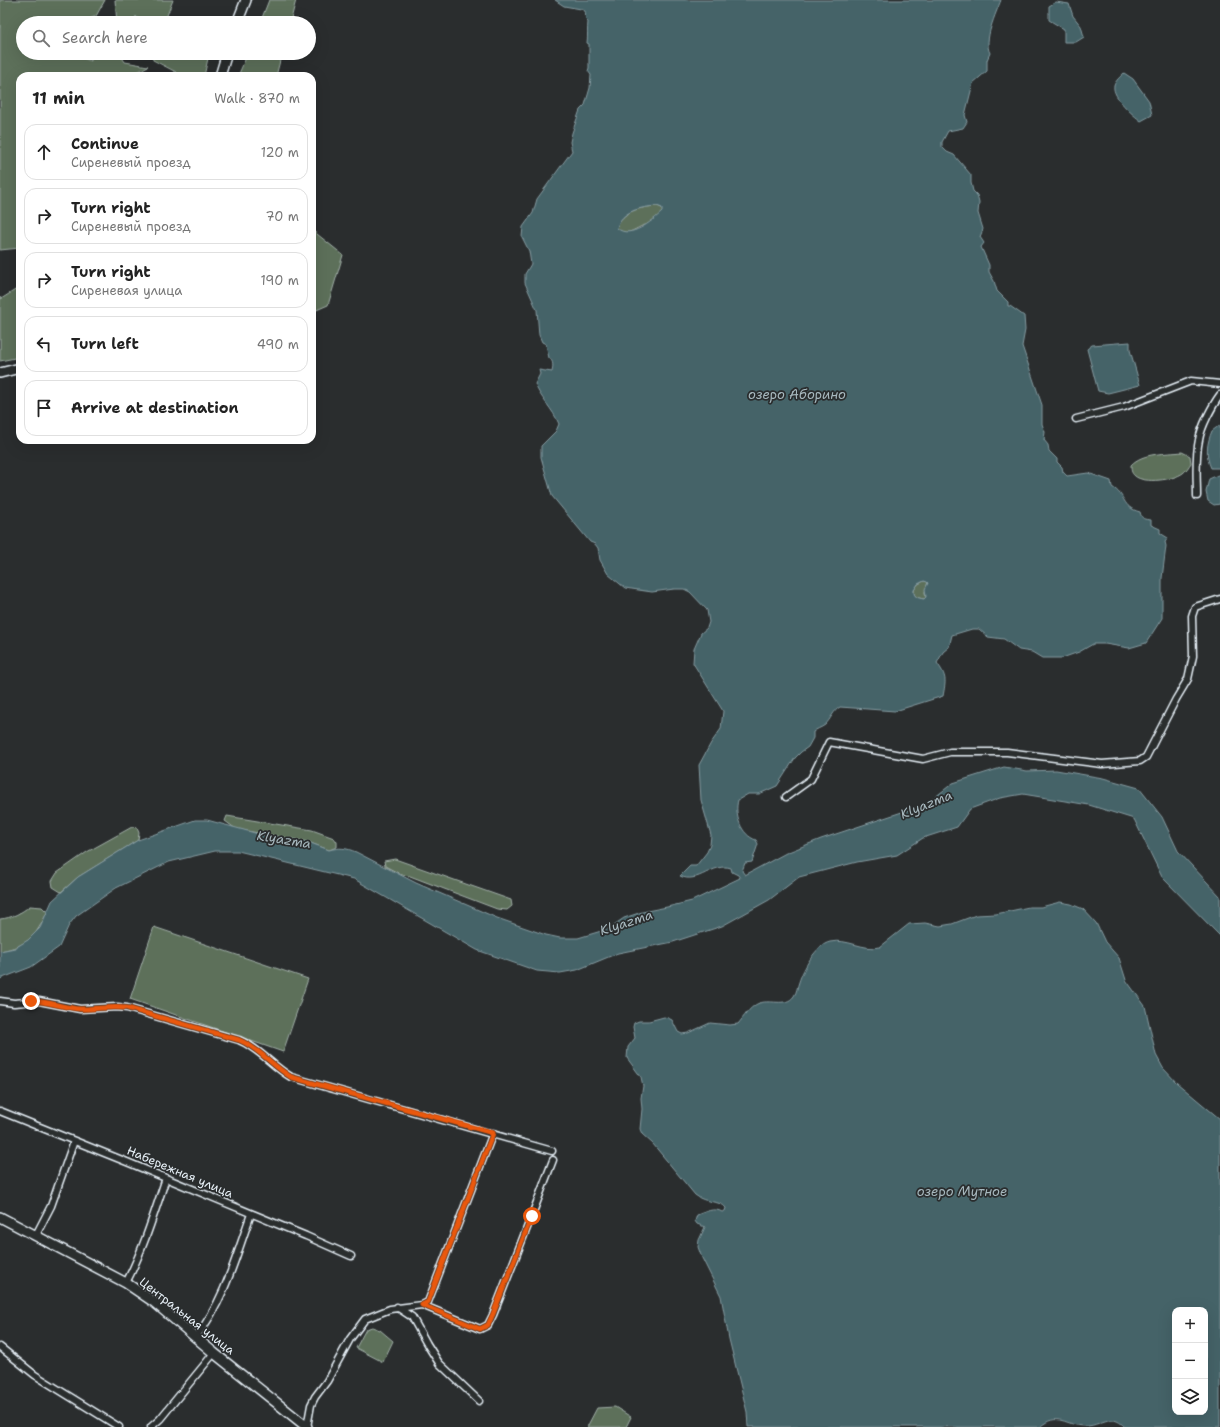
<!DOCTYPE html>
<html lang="en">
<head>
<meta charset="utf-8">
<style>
  body { margin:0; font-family:"Shantell Sans",sans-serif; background:#f2f2f2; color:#222 }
  .controls { position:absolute; right:12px; bottom:12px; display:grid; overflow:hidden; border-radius:8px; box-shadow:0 4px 16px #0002 }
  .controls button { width:36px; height:36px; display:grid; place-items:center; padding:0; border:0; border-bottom:1px solid #e0e0e0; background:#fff; color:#222; font:20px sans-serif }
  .stop { position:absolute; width:12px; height:12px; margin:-9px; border:3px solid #ea580c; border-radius:50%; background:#fff }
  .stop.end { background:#ea580c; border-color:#fff; box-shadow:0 1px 4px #0008 }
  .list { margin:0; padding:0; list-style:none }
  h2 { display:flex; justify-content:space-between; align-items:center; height:52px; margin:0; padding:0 16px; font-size:17px }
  h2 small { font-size:13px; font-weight:400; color:#767676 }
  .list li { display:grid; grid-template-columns:26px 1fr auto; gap:12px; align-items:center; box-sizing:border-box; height:56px; margin:0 8px 8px; padding:0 8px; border:1px solid #e0e0e0; border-radius:12px }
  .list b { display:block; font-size:15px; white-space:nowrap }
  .list p { margin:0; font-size:13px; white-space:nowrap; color:#767676 }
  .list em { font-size:13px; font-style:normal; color:#767676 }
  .icon { flex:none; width:22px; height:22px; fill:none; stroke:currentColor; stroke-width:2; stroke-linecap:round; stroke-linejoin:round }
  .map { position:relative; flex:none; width:1220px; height:1427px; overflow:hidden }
  .search { position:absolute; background:#fff; box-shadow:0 4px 16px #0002; left:16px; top:16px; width:300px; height:44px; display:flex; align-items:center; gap:10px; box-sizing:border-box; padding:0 14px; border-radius:22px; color:#767676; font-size:15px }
  .panel { position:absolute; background:#fff; box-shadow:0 4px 16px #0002; left:16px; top:72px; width:300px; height:372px; border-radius:12px }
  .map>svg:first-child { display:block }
  .green { fill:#5d705a; stroke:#a2b0a9 }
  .water { fill:#456368; stroke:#869ca2; fill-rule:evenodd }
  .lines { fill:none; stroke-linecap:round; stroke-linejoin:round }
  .street-casing { stroke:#e8f1f8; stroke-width:9 }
  .secondary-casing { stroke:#e8f1f8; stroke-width:12 }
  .street { stroke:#2a2d2e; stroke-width:6 }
  .secondary { stroke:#2a2d2e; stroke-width:9 }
  .route { stroke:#ea580c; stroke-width:5 }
  .labels { text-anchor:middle; stroke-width:3.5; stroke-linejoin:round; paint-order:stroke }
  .street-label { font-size:12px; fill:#e8f1f8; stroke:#2a2d2e }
  .water-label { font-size:13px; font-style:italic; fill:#a7b8be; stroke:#2a2d2e }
</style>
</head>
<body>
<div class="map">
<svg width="1220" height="1427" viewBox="0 0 1220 1427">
  <rect width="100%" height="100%" fill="#2a2d2e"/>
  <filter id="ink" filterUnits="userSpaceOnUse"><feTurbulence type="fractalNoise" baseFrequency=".025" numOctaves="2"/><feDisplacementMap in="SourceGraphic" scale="8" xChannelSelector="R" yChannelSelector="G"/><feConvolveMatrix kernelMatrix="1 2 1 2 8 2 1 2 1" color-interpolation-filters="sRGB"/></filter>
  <g filter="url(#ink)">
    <path class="green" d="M0 0H105L96 16 80 23H23V53H80V57L91 61 92 53H119L125 62 148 66 130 76H20V248L0 250Z
      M115 0H173L164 23H141L136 16 134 23H117Z
      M269 0H296L290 23H260Z
      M152 53H206L209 54 204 76H177L176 72 153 60Z
      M248 53H282L276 76H238Z
      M657 206 662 208 663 212C659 216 653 223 648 225 646 225 644 225 642 226 633 230 626 237 616 228 622 211 641 207 657 206Z
      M312 230 343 255 328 305 312 312Z
      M20 287V357L0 361V297L1 299Z
      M1182 452 1190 456 1191 463C1189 466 1186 471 1183 473 1174 480 1144 484 1135 476 1131 473 1131 469 1131 465 1143 452 1167 454 1182 452Z
      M924 581 928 582 925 592 926 597 924 599C918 598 913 597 914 590L918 584Z
      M227 816 312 830 334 838 337 842V847L329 850 308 842 236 829 225 821Z
      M132 827 137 828 139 833 138 840 78 877 61 892 53 887 52 881 57 873 87 852Z
      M395 859 511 900 512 906 507 910 497 909 410 876 402 875 385 866 384 861Z
      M30 906 42 907 47 912C36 937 27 946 0 951V919C12 918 21 913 30 906Z
      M154 927 308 979 283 1052 130 999Z
      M372 1327 380 1330 393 1341 383 1362 356 1348 366 1329Z
      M615 1407 631 1417 626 1427H587L597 1408Z"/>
    <path class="water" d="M555 0H1001C996 13 983 41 990 53L987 60V71L973 83 965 115 967 122 963 128 948 131 942 142V147L947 152 954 155 971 175V183L973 191 977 195 979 203 978 213 983 229 980 237 984 243 981 247 989 265V272L994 281 997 291 1008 302V306H1010L1024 316 1025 330 1022 346 1042 405V424L1045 432 1044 440 1048 445 1049 451 1057 459V462L1062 467 1063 472 1067 476 1088 473 1111 481 1112 487C1127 496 1121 507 1140 512 1142 520 1144 519 1151 520V525L1160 529V533L1168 538 1165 542 1166 546 1162 578V618L1146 643 1129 648 1105 644H1093L1079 652 1062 658H1042L1032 652 1019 650 1004 639 988 637 979 629H972L952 635 949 647 943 652 937 663C947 677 946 680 943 696L895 711 840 707C833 711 831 719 825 725 821 728 816 729 813 732V738L808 747 801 752 795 758 777 786 759 794H748L738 800C734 815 741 835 756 840L758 844 752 862 745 863 742 871 745 875 786 853 821 839 905 811 921 808 953 783 1004 767 1027 771 1056 770 1103 778 1139 788 1162 817 1178 851 1220 896V936L1162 877 1134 819 1089 805 1023 794 1000 798 970 809 957 827 923 838 897 855 857 862 799 877 769 900 722 926 673 942 618 953 577 970 560 973 537 971 477 950 354 879 238 851H215L169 862 116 888 76 916 69 925 59 947 31 967 0 979V951L15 948 28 940 40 928 52 901 78 877 138 840 195 820H207L255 833 308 842 329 850C340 847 346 848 356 852L416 883 497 918 546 935 560 938H578L608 929 624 918 642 912 667 907 692 901 740 878 738 875 732 872 731 868C713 862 698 885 680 876L690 866H696L707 852 710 845 711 835 701 800 699 765 711 743 721 729 723 711 693 663 694 649 701 633 707 628 709 622 707 610 690 592 684 589H674L652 592 625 588 608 574 600 560 598 548 595 544 590 542 552 496 541 457V446L556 431 559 424C553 409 540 398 535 384L540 374 539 370 552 372C553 367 554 361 549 358L546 344 542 342 539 335 537 310 525 283V274L531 264 529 251 522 237 523 227 533 213 537 199 572 151 570 142 572 133 580 110 585 105 590 88 591 75 588 71 589 68V44L587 43C588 36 587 30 588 22L586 20 585 11 581 9 564 6ZM657 206 662 208V212C652 221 630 240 617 228 621 211 641 207 657 206ZM924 581 927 582 928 583 925 589 926 597 924 599C918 598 913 597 914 590L918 584Z
      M1056 2 1069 4 1073 16 1081 26 1084 37 1076 42H1064V29L1049 20V6Z
      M1124 73 1133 79 1149 101 1152 115 1141 121C1133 115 1112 97 1114 86 1115 81 1121 76 1124 73Z
      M1130 342V350L1140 385 1108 393 1098 391 1087 349 1092 345Z
      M1220 425V468H1211C1205 455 1207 443 1212 431Z
      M1218 475H1220V504L1214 505 1208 501 1206 492 1209 479Z
      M1060 902 1071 904 1083 909 1096 923 1105 942 1119 958 1126 980 1145 1006 1156 1055 1163 1068 1177 1083 1220 1119V1427H1125C1110 1411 1101 1427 1084 1426 1067 1426 1057 1411 1040 1427H748L747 1412 729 1339 721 1296 702 1258 698 1247 699 1240 705 1227 697 1224 695 1221 697 1215C705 1212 714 1207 722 1212L725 1211 726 1208C721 1200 706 1204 695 1195L653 1144 642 1134 640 1129 642 1109 641 1098 643 1086 641 1077 627 1058 628 1047 635 1038 633 1027 634 1023 639 1021H649L664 1017 668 1018 672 1020 678 1032 682 1034 688 1033 710 1023 730 1025 738 1024C744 1017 749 1008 757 1004 769 998 786 1008 794 996 797 992 797 987 799 982 803 969 816 945 830 942 847 938 863 951 880 947L909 924 925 923 940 926 952 924 976 915 996 914 1029 907H1041ZM1175 1310H1205V1412H1175Z"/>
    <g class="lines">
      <defs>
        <path id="street" d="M1076 419 1124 407 1191 381 1220 384
          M1197 496C1197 478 1195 458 1199 440 1201 427 1212 406 1220 395
          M786 797 811 779 829 742 923 759 950 752H1007L1102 764 1140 761 1146 757 1176 699 1188 679 1193 656 1192 616 1195 607 1220 599
          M0 1001 14 1003 39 1001 80 1009 117 1007 127 1008 239 1040C259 1048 272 1066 291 1077L552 1151
          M0 1111 127 1162 306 1236 351 1256
          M36 1235 51 1206 74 1141
          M126 1283C143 1250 154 1214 166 1178
          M422 1305 480 1329 488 1325 493 1315 532 1215 553 1160
          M397 1307 412 1317 427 1344 439 1363 479 1401
          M196 1337C224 1302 236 1256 251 1214
          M0 1347 35 1375 119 1427
          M151 1427 160 1419 214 1353
          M307 1427 311 1405 315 1397 327 1381 350 1339 365 1319 390 1309 422 1305 428 1302 493 1133"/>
        <path id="secondary" d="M237 23 246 0
          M220 76 227 53
          M0 373 20 368
          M0 1217 126 1283 154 1302 214 1353 307 1427"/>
      </defs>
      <use href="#street" class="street-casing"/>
      <use href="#secondary" class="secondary-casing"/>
      <use href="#street" class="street"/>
      <use href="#secondary" class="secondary"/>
    </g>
  </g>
  <g class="lines" filter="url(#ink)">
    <path class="route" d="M31 1001C48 1001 64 1008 80 1009 96 1009 111 1006 127 1008L239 1040C259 1048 272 1066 291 1077L493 1133 430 1297 428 1302 422 1305 480 1329 488 1325 493 1314 532 1216"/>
  </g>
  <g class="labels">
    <g class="street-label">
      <text transform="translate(180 1172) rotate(23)" y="4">Набережная улица</text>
      <text transform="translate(187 1316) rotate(38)" y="4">Центральная улица</text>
    </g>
    <g class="water-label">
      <text x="797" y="399">озеро Аборино</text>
      <text transform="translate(926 804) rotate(-22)" y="5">Klyazma</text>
      <text transform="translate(284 839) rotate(9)" y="5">Klyazma</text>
      <text transform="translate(626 922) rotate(-18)" y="5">Klyazma</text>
      <text x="962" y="1196">озеро Мутное</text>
    </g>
  </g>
</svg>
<div class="controls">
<button>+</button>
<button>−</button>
<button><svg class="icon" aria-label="layers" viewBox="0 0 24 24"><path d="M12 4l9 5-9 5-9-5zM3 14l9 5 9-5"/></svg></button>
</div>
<div class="stop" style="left:532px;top:1216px"></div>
<div class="stop end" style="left:31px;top:1001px"></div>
<div class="search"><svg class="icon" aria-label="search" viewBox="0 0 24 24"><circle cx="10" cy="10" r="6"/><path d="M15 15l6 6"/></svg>Search here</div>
<section class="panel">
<h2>11 min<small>Walk · 870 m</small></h2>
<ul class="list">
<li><svg class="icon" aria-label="ahead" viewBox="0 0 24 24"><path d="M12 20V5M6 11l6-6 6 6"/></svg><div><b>Continue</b><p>Сиреневый проезд</p></div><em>120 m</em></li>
<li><svg class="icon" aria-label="right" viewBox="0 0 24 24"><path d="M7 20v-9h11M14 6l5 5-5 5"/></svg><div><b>Turn right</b><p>Сиреневый проезд</p></div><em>70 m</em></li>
<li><svg class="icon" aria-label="right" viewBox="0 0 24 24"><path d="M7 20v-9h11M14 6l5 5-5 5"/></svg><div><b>Turn right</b><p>Сиреневая улица</p></div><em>190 m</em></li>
<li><svg class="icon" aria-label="left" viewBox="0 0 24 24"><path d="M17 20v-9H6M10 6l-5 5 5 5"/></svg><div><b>Turn left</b></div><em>490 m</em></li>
<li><svg class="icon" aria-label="arrive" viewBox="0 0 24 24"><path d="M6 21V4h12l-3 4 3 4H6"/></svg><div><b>Arrive at destination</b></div></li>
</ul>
</section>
</div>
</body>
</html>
